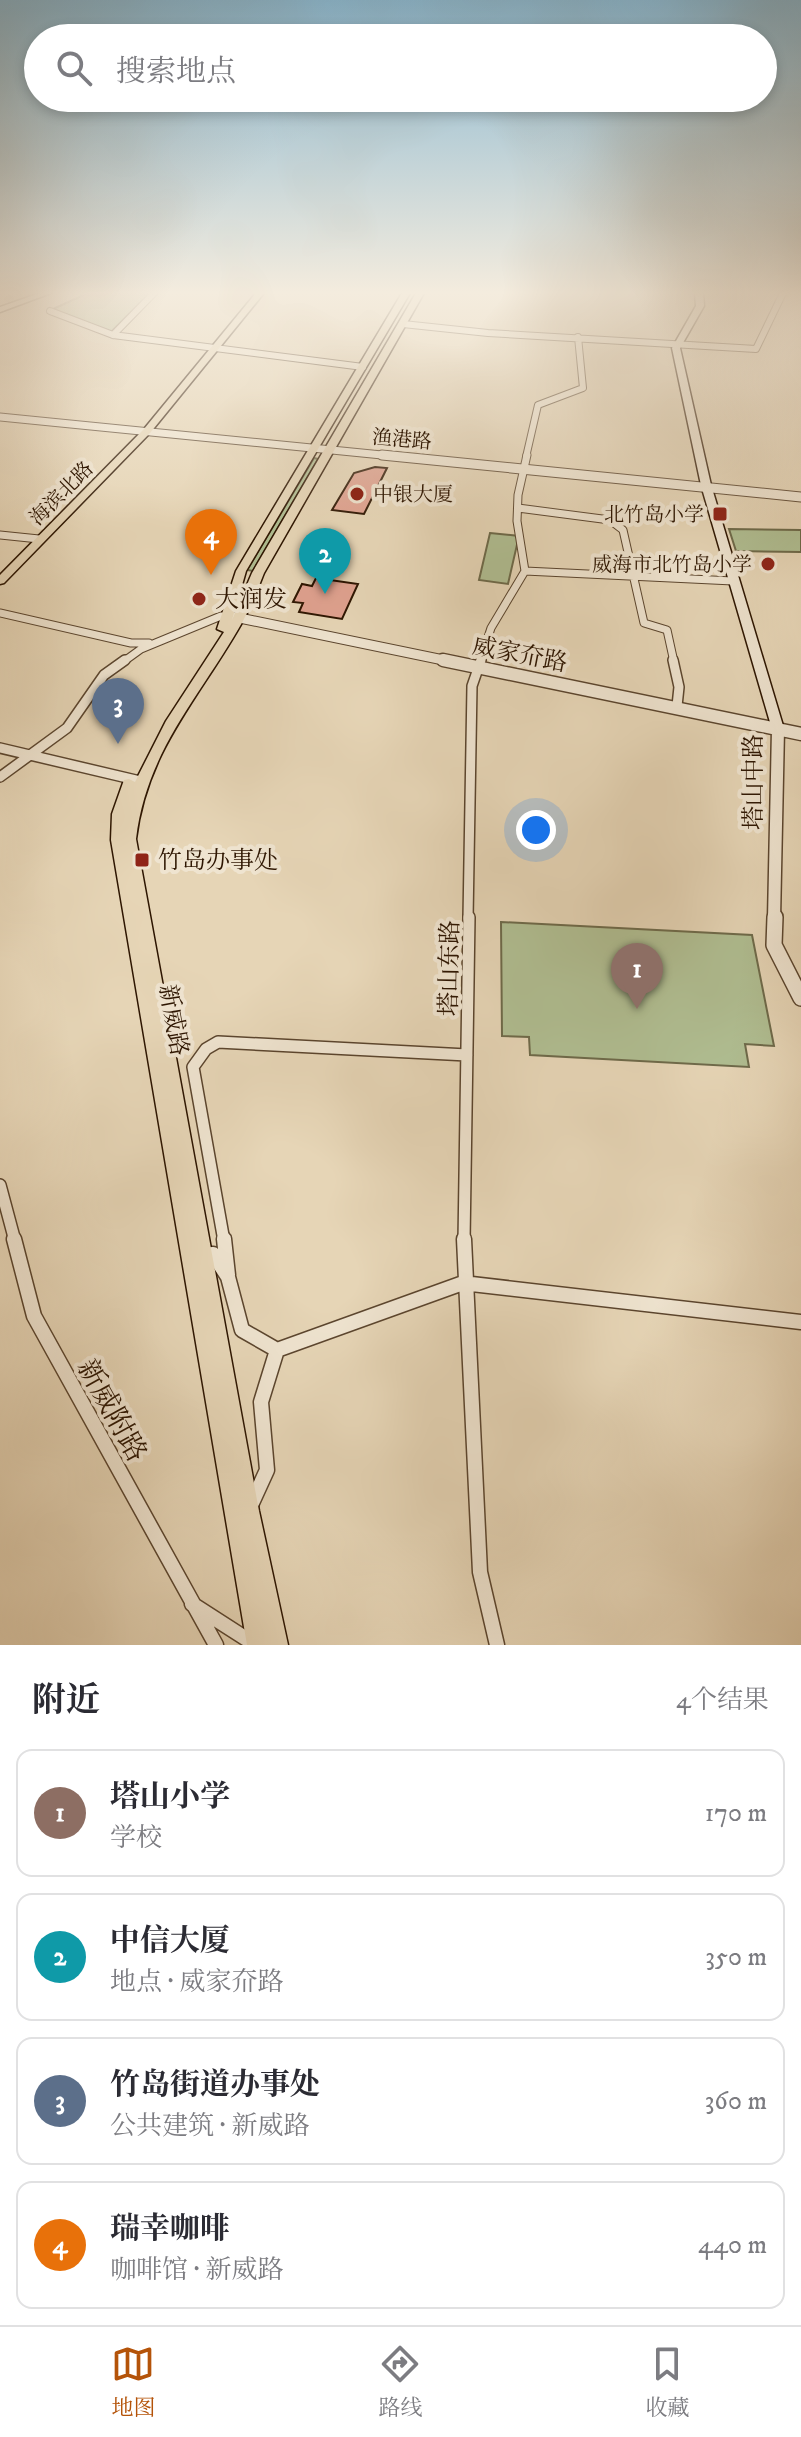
<!DOCTYPE html>
<html lang="zh">
<head>
<meta charset="utf-8">
<style>
  body { margin:0; font-family:"IM FELL DW Pica","Noto Serif SC",serif; background:#f2f2f3; color:#2b2b33 }
  .you { position:absolute; left:536px; top:830px; width:28px; height:28px; margin:-20px; border:6px solid #fff; border-radius:50%; background:#1a73e8; box-shadow:0 0 0 12px #1a73e833 }
  .badge { display:grid; place-items:center; width:52px; height:52px; border-radius:50%; background:#b45309; color:#fff; font-size:26px; font-weight:700 }
  .pin { position:absolute; translate:-50% -66px; filter:drop-shadow(0 2px 4px #0008) }
  .pin::after { content:''; position:absolute; top:42px; width:28px; height:24px; background:inherit; clip-path:polygon(0 0,100% 0,50% 100%) }
  .list { margin:0; padding:0; list-style:none }
  h2 { display:flex; justify-content:space-between; align-items:center; height:104px; margin:0; padding:0 32px; font-size:34px }
  h2 small { font-size:26px; font-weight:400; color:#7c7c81 }
  .list li { display:grid; grid-template-columns:52px 1fr auto; gap:24px; align-items:center; box-sizing:border-box; height:128px; margin:0 16px 16px; padding:0 16px; border:2px solid #e1e1e2; border-radius:16px }
  .list b { display:block; font-size:30px; white-space:nowrap }
  .list p { margin:0; font-size:26px; white-space:nowrap; color:#7c7c81 }
  .list em { font-size:26px; font-style:normal; color:#7c7c81 }
  .icon { flex:none; width:44px; height:44px; fill:none; stroke:currentColor; stroke-width:2; stroke-linecap:round; stroke-linejoin:round }
  .map { position:relative; flex:none; width:801px; height:1645px; overflow:hidden }
  .search { position:absolute; background:#fff; box-shadow:0 4px 12px #0003; left:24px; right:24px; top:24px; height:88px; display:flex; align-items:center; gap:20px; box-sizing:border-box; padding:0 28px; border-radius:44px; color:#7c7c81; font-size:30px }
  .sheet { height:680px; background:#fff }
  nav { display:flex; justify-content:space-around; align-items:center; box-sizing:border-box; height:112px; border-top:2px solid #e1e1e2; background:#fff; font-size:22px; color:#7c7c81 }
  nav a { display:grid; justify-items:center; gap:4px }
  nav .on { color:#b45309 }
  .map>svg:first-child { display:block }
  .green { fill:#b0be92; stroke:#6e6a4a; stroke-width:2 }
  .building { fill:#e0a290; stroke:#2d1501; stroke-width:2 }
  .lines { fill:none; stroke-linecap:round; stroke-linejoin:round }
  .minor-far4-casing { stroke:#5b452e; stroke-width:8 }
  .minor-far3-casing { stroke:#5b452e; stroke-width:9 }
  .minor-far2-casing { stroke:#5b452e; stroke-width:12 }
  .minor-far1-casing { stroke:#5b452e; stroke-width:14 }
  .minor-casing { stroke:#5b452e; stroke-width:17 }
  .tertiary-far3-casing { stroke:#5b452e; stroke-width:9 }
  .tertiary-far2-casing { stroke:#5b452e; stroke-width:11 }
  .tertiary-far1-casing { stroke:#5b452e; stroke-width:15 }
  .tertiary-casing { stroke:#5b452e; stroke-width:18 }
  .secondary-casing { stroke:#2d1501; stroke-width:3 }
  .primary-casing { stroke:#2d1501; stroke-width:3 }
  .minor-far4 { stroke:#efe4d0; stroke-width:6 }
  .minor-far3 { stroke:#efe4d0; stroke-width:7 }
  .minor-far2 { stroke:#efe4d0; stroke-width:9 }
  .minor-far1 { stroke:#efe4d0; stroke-width:11 }
  .minor { stroke:#efe4d0; stroke-width:14 }
  .tertiary-far3 { stroke:#efe4d0; stroke-width:7 }
  .tertiary-far2 { stroke:#efe4d0; stroke-width:9 }
  .tertiary-far1 { stroke:#efe4d0; stroke-width:12 }
  .tertiary { stroke:#efe4d0; stroke-width:15 }
  .secondary { fill:#efe4d0; fill-rule:evenodd }
  .primary { fill:#e6d5b6; fill-rule:evenodd }
  .poi-dot { fill:#8f2418; stroke:#efe4d0; stroke-width:3 }
  .labels { text-anchor:middle; stroke-width:8; stroke-linejoin:round; paint-order:stroke }
  .far-street-label { font-size:20px; fill:#2d1501; stroke:#efe4d0 }
  .far-poi-label { font-size:20px; fill:#2d1501; stroke:#efe4d0; text-anchor:end }
  .poi-label { font-size:24px; fill:#2d1501; stroke:#efe4d0; text-anchor:start }
  .street-label { font-size:24px; fill:#2d1501; stroke:#efe4d0 }
  .near-street-label { font-size:28px; fill:#2d1501; stroke:#efe4d0 }
</style>
</head>
<body>
<div class="map">
<svg width="801" height="1645" viewBox="0 0 801 1645">
  <rect width="100%" height="100%" fill="#e6d5b6"/>
  <filter id="stains"><feTurbulence type="fractalNoise" baseFrequency=".0025" numOctaves="4"/><feColorMatrix values="0 0 0 0 .2 0 0 0 0 .09 0 0 0 0 .02 0 0 0 .5 -.17"/></filter>
  <radialGradient id="worn" r=".72"><stop offset=".6" stop-color="#630" stop-opacity="0"/><stop offset="1" stop-color="#630" stop-opacity=".3"/></radialGradient>
  <path class="green" d="M88 293H150L111 332 53 309Z
    M314 458 318 459 253 571 247 570Z
    M729 529 801 530V552L736 551Z
    M490 533 519 536 508 584 479 580Z
    M501 922 752 935 774 1046 745 1044 749 1067 530 1055 529 1037 502 1036Z"/>
  <path class="building" d="M375 467 387 468 364 514 332 510 354 473Z
    M316 578 358 584 342 619 299 612 303 603 293 602 302 584 312 586Z"/>
  <g class="lines">
    <defs>
      <path id="minor-far4" d="M50 311 113 335 363 367
        M403 324 488 333 756 349 783 293
        M113 335 154 293
        M526 457 538 405 583 388 578 337"/>
      <path id="minor-far3" d="M518 508 610 520 623 530 644 623 667 630 674 662
        M0 535 39 539
        M525 571 733 581
        M0 613 131 643H149
        M123 662 141 649 221 616H230
        M480 662 491 628 525 571 517 521 518 495 527 455"/>
      <path id="minor-far2" d="M673 660 679 687 677 706
        M0 748 140 781
        M0 777 67 728 104 675 125 660
        M468 919 472 686 481 660"/>
      <path id="minor-far1" d="M0 1185 15 1241
        M224 1241 193 1067 206 1049 218 1042 467 1055
        M464 1241 469 917"/>
      <path id="minor" d="M14 1239 34 1316 216 1645
        M224 1239 228 1275
        M464 1239 480 1572 497 1645
        M202 1255 213 1254 228 1277 242 1330 277 1350 463 1283 801 1322
        M251 1505 267 1470 261 1402 277 1350
        M192 1604 256 1645"/>
      <path id="tertiary-far3" d="M0 417 402 457"/>
      <path id="tertiary-far2" d="M382 455 801 497
        M230 616 453 662"/>
      <path id="tertiary-far1" d="M443 660 801 734
        M774 919 778 729"/>
      <path id="tertiary" d="M775 917 774 945 801 998"/>
      <path id="secondary" d="M40 293H51L0 312V307Z
        M695 293H703L704 306 680 348 711 485 784 729 778 734 772 729 701 485 672 348 696 306Z"/>
      <path id="primary" d="M256 293H264L150 433 4 583 0 584V575L144 429Z
        M402 293H410L246 571 232 620 252 573 416 293H424L264 573C258 588 252 604 244 619 202 695 147 748 136 839L259 1511 288 1645H247L111 840 112 814 124 780 129 779 135 782 166 721 224 632 217 629 236 571Z"/>
    </defs>
    <use href="#minor-far4" class="minor-far4-casing"/>
    <use href="#minor-far3" class="minor-far3-casing"/>
    <use href="#minor-far2" class="minor-far2-casing"/>
    <use href="#minor-far1" class="minor-far1-casing"/>
    <use href="#minor" class="minor-casing"/>
    <use href="#tertiary-far3" class="tertiary-far3-casing"/>
    <use href="#tertiary-far2" class="tertiary-far2-casing"/>
    <use href="#tertiary-far1" class="tertiary-far1-casing"/>
    <use href="#tertiary" class="tertiary-casing"/>
    <use href="#secondary" class="secondary-casing"/>
    <use href="#primary" class="primary-casing"/>
    <use href="#minor-far4" class="minor-far4"/>
    <use href="#minor-far3" class="minor-far3"/>
    <use href="#minor-far2" class="minor-far2"/>
    <use href="#minor-far1" class="minor-far1"/>
    <use href="#minor" class="minor"/>
    <use href="#tertiary-far3" class="tertiary-far3"/>
    <use href="#tertiary-far2" class="tertiary-far2"/>
    <use href="#tertiary-far1" class="tertiary-far1"/>
    <use href="#tertiary" class="tertiary"/>
    <use href="#secondary" class="secondary"/>
    <use href="#primary" class="primary"/>
  </g>
  <linearGradient id="sky" x2="0" y2="1"><stop stop-color="#87b6d0"/><stop offset="0.56" stop-color="#f4ecde"/><stop offset="1" stop-color="#f4ecde" stop-opacity="0"/></linearGradient>
  <rect width="801" height="523" fill="url(#sky)"/>
  <g class="poi-dot">
    <circle cx="357" cy="494" r="8"/>
    <rect x="712" y="506" width="16" height="16" rx="4"/>
    <circle cx="768" cy="564" r="8"/>
    <circle cx="199" cy="599" r="8"/>
    <rect x="134" y="852" width="16" height="16" rx="4"/>
  </g>
  <g class="labels">
    <g class="far-street-label">
      <text transform="translate(402 439) rotate(5)" y="7">渔港路</text>
      <text transform="translate(61 493) rotate(-45)" y="7">海滨北路</text>
    </g>
    <g class="far-poi-label">
      <text x="373" y="501" text-anchor="start">中银大厦</text>
      <text x="704" y="521">北竹岛小学</text>
      <text x="752" y="571">威海市北竹岛小学</text>
    </g>
    <g class="poi-label">
      <text x="215" y="607">大润发</text>
      <text x="158" y="868">竹岛办事处</text>
    </g>
    <g class="street-label">
      <text transform="translate(520 654) rotate(11)" y="8">威家夼路</text>
      <text transform="translate(753 782) rotate(-90)" y="8">塔山中路</text>
      <text transform="translate(449 968) rotate(-89)" y="8">塔山东路</text>
      <text transform="translate(174 1020) rotate(80)" y="8">新威路</text>
    </g>
    <g class="near-street-label">
      <text transform="translate(113 1410) rotate(61)" y="10">新威附路</text>
    </g>
  </g>
  <rect width="100%" height="100%" filter="url(#stains)"/>
  <rect width="100%" height="100%" fill="url(#worn)"/>
</svg>
<div class="you"></div>
<div class="pin badge" style="left:637px;top:1009px;background:#8d6e63">1</div>
<div class="pin badge" style="left:325px;top:594px;background:#0f9aa8">2</div>
<div class="pin badge" style="left:118px;top:744px;background:#5c6f8a">3</div>
<div class="pin badge" style="left:211px;top:575px;background:#e8710a">4</div>
<div class="search"><svg class="icon" aria-label="search" viewBox="0 0 24 24"><circle cx="10" cy="10" r="6"/><path d="M15 15l6 6"/></svg>搜索地点</div>
</div>
<section class="sheet">
<h2>附近<small>4个结果</small></h2>
<ul class="list">
<li><span class="badge" style="background:#8d6e63">1</span><div><b>塔山小学</b><p>学校</p></div><em>170 m</em></li>
<li><span class="badge" style="background:#0f9aa8">2</span><div><b>中信大厦</b><p>地点 · 威家夼路</p></div><em>350 m</em></li>
<li><span class="badge" style="background:#5c6f8a">3</span><div><b>竹岛街道办事处</b><p>公共建筑 · 新威路</p></div><em>360 m</em></li>
<li><span class="badge" style="background:#e8710a">4</span><div><b>瑞幸咖啡</b><p>咖啡馆 · 新威路</p></div><em>440 m</em></li>
</ul>
</section>
<nav>
<a class="on"><svg class="icon" aria-label="map" viewBox="0 0 24 24"><path d="M3 6l6-2 6 2 6-2v14l-6 2-6-2-6 2zM9 4v14M15 6v14"/></svg>地图</a>
<a><svg class="icon" aria-label="directions" viewBox="0 0 24 24"><path d="M12 3l9 9-9 9-9-9zM9 14v-3h6M13 9l2 2-2 2"/></svg>路线</a>
<a><svg class="icon" aria-label="saved" viewBox="0 0 24 24"><path d="M7 4h10v16l-5-4-5 4z"/></svg>收藏</a>
</nav>
</body>
</html>
